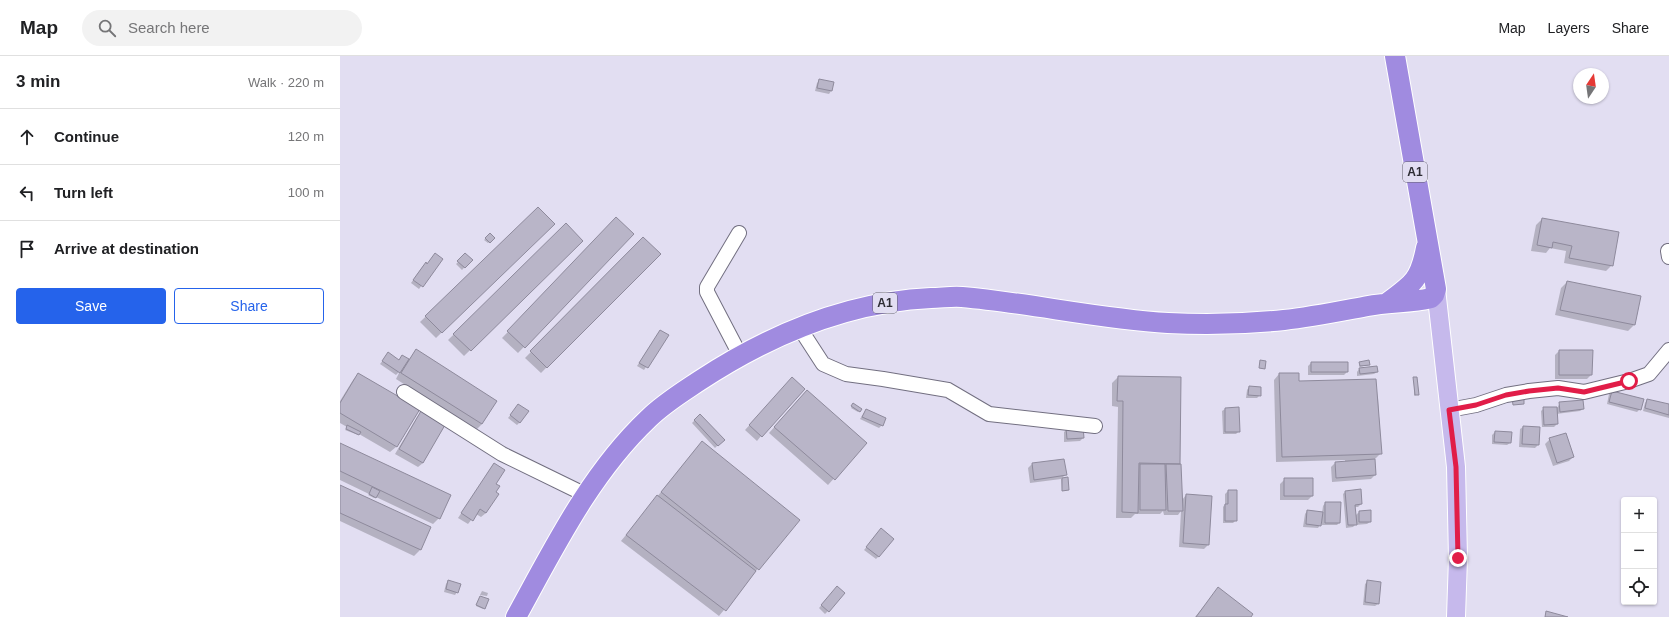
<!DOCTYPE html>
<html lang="en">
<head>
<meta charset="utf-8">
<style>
  body { margin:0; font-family:Helvetica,sans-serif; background:#f2f2f2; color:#202124 }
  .controls { position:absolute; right:12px; bottom:12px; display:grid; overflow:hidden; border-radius:4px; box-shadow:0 1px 3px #0004 }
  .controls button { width:36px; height:36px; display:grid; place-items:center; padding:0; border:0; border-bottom:1px solid #e0e0e0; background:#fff; color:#202124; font:20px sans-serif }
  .compass { position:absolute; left:1233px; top:12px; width:36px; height:36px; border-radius:50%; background:#fff; box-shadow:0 1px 3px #0004; rotate:13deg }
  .stop { position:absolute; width:12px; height:12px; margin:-9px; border:3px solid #e11d48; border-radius:50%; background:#fff }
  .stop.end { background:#e11d48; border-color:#fff; box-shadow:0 1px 4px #0008 }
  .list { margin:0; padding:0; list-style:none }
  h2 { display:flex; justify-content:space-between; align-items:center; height:52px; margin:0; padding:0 16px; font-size:17px }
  h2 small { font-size:13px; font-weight:400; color:#757577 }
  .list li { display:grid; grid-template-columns:26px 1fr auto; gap:12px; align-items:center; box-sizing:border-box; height:56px; padding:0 16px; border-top:1px solid #e0e0e0 }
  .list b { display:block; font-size:15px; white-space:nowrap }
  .list em { font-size:13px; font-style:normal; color:#757577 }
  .actions { display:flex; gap:8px; padding:12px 16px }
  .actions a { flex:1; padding:9px 0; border:1px solid #2563eb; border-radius:4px; text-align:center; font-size:14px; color:#2563eb }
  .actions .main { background:#2563eb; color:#fff }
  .icon { flex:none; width:22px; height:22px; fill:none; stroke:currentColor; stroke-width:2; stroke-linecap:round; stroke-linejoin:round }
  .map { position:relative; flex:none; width:1329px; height:561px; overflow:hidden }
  header { display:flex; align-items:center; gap:24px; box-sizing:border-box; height:56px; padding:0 20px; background:#fff; border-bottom:1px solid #e0e0e0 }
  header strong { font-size:19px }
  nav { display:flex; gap:22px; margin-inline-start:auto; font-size:14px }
  .search { width:280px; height:36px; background:#f2f2f2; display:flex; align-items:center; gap:10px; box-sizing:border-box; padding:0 14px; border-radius:22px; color:#757577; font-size:15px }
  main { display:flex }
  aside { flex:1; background:#fff }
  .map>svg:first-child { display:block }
  .shadow { fill:#0003 }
  .building { fill:#b9b5c8; stroke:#8e8a9c }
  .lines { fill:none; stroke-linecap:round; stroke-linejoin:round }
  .minor-casing { stroke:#726f80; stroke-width:16 }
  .major-casing { stroke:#fff; stroke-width:20 }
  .highway-casing { stroke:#fff; stroke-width:22 }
  .minor { stroke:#fff; stroke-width:14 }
  .major { stroke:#c6b9ec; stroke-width:18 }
  .highway { stroke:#a08be0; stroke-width:20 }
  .route { stroke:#e11d48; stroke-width:5 }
  .labels { text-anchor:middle; stroke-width:3; stroke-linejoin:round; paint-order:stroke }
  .shield { fill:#e2def2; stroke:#63616c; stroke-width:1 }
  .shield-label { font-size:12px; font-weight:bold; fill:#2d2c33 }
</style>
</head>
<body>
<header>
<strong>Map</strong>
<div class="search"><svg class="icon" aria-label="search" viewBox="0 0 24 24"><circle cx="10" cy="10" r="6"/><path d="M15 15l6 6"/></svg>Search here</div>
<nav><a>Map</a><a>Layers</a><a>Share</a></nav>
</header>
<main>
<aside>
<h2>3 min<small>Walk · 220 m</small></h2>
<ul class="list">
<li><svg class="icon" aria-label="ahead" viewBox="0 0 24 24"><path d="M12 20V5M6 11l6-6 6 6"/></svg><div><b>Continue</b></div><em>120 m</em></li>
<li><svg class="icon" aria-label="left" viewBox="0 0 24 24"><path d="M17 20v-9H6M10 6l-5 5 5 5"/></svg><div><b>Turn left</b></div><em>100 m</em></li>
<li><svg class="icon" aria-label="arrive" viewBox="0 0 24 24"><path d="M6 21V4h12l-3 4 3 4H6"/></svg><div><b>Arrive at destination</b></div></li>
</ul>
<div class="actions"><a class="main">Save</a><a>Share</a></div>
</aside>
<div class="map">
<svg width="1329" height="561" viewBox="0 0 1329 561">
  <rect width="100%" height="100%" fill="#e2def2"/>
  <path class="shadow" d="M480 24 491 35 489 38 475 35 477 27Z
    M198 152 213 168 96 282 80 266Z
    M276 163 293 178 178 297 162 282Z
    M1202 163 1272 209 1266 215 1224 207 1226 195 1210 192 1206 197 1191 195 1196 169Z
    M226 169 242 185 124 300 108 284Z
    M150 178 154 182 148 187 144 184Z
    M303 182 319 198 201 317 185 302Z
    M125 199 131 204 122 214 116 208Z
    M102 203 79 233 71 227 83 210Z
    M1227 226 1294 269 1288 275 1215 259 1221 232Z
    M318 278 328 279 304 314 297 310Z
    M77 295 156 345 142 368 136 374 56 323 60 315 56 319 40 308 48 298 58 305 62 300 68 304Z
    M1219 295 1251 319 1247 323H1215V299Z
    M971 307H1007V316L1004 319H968V310Z
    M1020 307 1029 309 1019 311Z
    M1019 313 1037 316 1034 318 1017 320V316Z
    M18 318 56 391 50 396 19 378 18 379 5 374 7 371 0 367V345L13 324Z
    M939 318 958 326 1038 342 1041 397 1034 404 1035 419 1031 423 992 426 991 411 995 407 1005 406V404L936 406 934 324Z
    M778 321 839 407 838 409 842 444 846 439 868 489 864 493 839 491 841 455 838 459H824L823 455 820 458H795L791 462H776L778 351 772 350V327Z
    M1074 322 1078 338 1074 340Z
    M448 327 421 380 417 385 405 374Z
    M909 331 920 339 917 342H906L907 334Z
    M1272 336 1300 353 1297 356 1267 348 1269 338Z
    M461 341 526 387 488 429 429 377Z
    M1307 344 1329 349V362L1303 355 1305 347Z
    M1220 347 1243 353 1240 355 1216 358 1217 368 1214 371H1202L1201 355 1204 352H1217Z
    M514 348 519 355 518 356 511 352Z
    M176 352 180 366 177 369 168 362Z
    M885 353 899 375 896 378H883L882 355Z
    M526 354 542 369 539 372 520 363Z
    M81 356 104 370 83 407 78 411 55 398 77 361Z
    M360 359 383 384 375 392 352 367Z
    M1183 371 1198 389 1195 392 1179 391 1180 373Z
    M727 373 743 382 740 385 724 386V376Z
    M1155 376 1170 387 1167 389 1152 388V379Z
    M1210 383 1233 401 1229 405 1213 410 1205 388Z
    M0 388 99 462 93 468 36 441 34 442 28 439 29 438 0 424Z
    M356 393 458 464 379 560 281 485Z
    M154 408 155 428 146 457 141 461 136 458 128 468 118 462Z
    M692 408 725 419 721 423 727 422 728 434 722 435 721 423 690 427 688 412Z
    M945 423 972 440 968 444H940V428Z
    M0 430 90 472 80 494 74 500 0 465Z
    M888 435 896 464 893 467H883V451L885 448V438Z
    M1005 436 1021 448 1018 451H1014L1015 460 1019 456 1030 466 1027 468 1015 469 1013 471 1006 472 1003 438Z
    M985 447 999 467 997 469H982V464H981L980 469 978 472 963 471 965 458 967 455 982 457 983 450Z
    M539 476 538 501 536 503 524 494Z
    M108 525 117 536 115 539 104 536 106 528Z
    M1028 525 1038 548 1035 550 1023 549 1025 528Z
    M878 533 909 561H855Z
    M495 534 488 555 485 558 479 552Z
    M142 535 148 537 147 540 140 539Z
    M140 541 144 552 143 553 136 550Z"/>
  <path class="building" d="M479 23 494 26 492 35 477 32Z
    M198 151 215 168 102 277 85 260Z
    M276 161 294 178 185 292 167 275Z
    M1202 162 1279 176 1273 210 1229 202 1232 190 1213 186 1212 192 1197 189Z
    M226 167 243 185 131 295 113 278Z
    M150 177 155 182 150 187 145 182Z
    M303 181 321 198 207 312 190 295Z
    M95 197 103 203 83 231 73 224 86 206 87 208Z
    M125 197 133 204 125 212 117 205Z
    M1227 225 1301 240 1295 269 1220 254Z
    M320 274 329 279 308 312 299 307Z
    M76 293 157 345 142 368 61 317Z
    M1219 294H1253L1252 319H1219Z
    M48 296 59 304 62 299 69 303 60 317 42 305Z
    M920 304 926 305 925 313 919 312Z
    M1029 304 1030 309 1020 310 1019 306Z
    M971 306H1008V316H971Z
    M1037 310 1038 316 1020 318 1019 312Z
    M18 317 80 353 57 391 0 357V347Z
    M939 317H959V325L1036 323 1042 398 942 401Z
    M778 320 841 321 840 408 799 407 798 457 782 456 783 345H777Z
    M452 321 465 333 422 381 409 369Z
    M1073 321H1077L1079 339H1075Z
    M909 330 921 331V340L908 339Z
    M467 334 527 387 495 424 434 371Z
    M1272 335 1304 343 1301 354 1269 346Z
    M1184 341V348L1173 349 1172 342Z
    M1307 343 1329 348V359L1305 352Z
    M1243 344 1244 353 1220 356 1219 346Z
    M513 347 522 353 520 356 511 350Z
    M178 348 189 355 180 367 170 359Z
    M899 351 900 376H885V352Z
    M1203 351H1217L1218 368 1204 369Z
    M526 353 546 362 543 370 522 361Z
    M81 355 105 369 83 407 59 393Z
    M360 358 385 384 378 390 354 364Z
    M7 369 21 376 19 379 6 373Z
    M1183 370 1200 371 1199 389 1182 388Z
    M743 371 744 382 727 383 726 372Z
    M1155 375 1172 376 1171 387 1154 386Z
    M1226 377 1234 401 1217 407 1209 382Z
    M362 385 460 464 419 514 321 436Z
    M0 387 111 439 100 463 0 415Z
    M724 403 727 419 694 424 692 407Z
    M1035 403 1036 419 996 422 995 406Z
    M154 407 165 414 156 428 160 430 156 436 159 438 146 457 140 453 133 465 121 457Z
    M800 408H825L826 454H800Z
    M826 408H841L843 455H828Z
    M728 421 729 434 722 435V422Z
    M944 422H973V440H944Z
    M0 429 91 471 81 494 0 457Z
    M32 431 40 435 36 442 29 438Z
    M1021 433 1022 448 1015 449 1017 469H1008L1005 435Z
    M888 434H897V465H885V448H888Z
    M846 438 872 440 869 489 843 487Z
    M317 439 416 515 386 555 286 479Z
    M985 446H1001L1000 467H985Z
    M967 454 983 456 981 470 966 468Z
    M1031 454V466H1019V455Z
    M541 472 554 483 539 501 526 491Z
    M108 524 121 528 118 537 106 533Z
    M1027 524 1041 526 1039 548 1025 546Z
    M497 530 505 537 489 556 481 549Z
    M878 531 913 558 911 561H856Z
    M140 540 149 543 145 553 136 549Z
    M1206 555 1228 561H1205Z"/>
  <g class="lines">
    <defs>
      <path id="minor" d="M399 177 367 231V236L400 299
        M1328 195 1329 201
        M459 271 483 308 506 318 543 323 608 334 649 358 755 370
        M64 336 162 398 246 439
        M1109 354 1136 349 1166 339 1189 335 1218 332 1244 336 1289 325 1309 318 1329 294"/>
      <path id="major" d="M1096 233 1116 411 1118 502 1116 561"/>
      <path id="highway" d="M1047 247C1073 228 1080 224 1086 192
        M176 561C214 492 250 418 308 363 323 348 341 337 359 325 429 279 506 246 591 242 601 242 612 240 622 241 691 247 759 263 828 267 866 269 906 268 944 264 972 261 1001 255 1028 250 1049 246 1071 247 1091 242L1094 239 1096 233 1055 0"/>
    </defs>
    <use href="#minor" class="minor-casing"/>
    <use href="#major" class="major-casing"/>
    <use href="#highway" class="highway-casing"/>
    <use href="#minor" class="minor"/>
    <use href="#major" class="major"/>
    <use href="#highway" class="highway"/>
  </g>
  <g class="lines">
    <path class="route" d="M1118 502 1116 411 1109 354 1136 349 1166 339 1189 335 1218 332 1244 336 1289 325"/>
  </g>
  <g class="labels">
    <g class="shield">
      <rect x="1063" y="106" width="24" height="20" rx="3"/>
      <rect x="533" y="237" width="24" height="20" rx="3"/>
    </g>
    <g class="shield-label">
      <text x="1075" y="120">A1</text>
      <text x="545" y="251">A1</text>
    </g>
  </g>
</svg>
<div class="controls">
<button>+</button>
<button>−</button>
<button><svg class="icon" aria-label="locate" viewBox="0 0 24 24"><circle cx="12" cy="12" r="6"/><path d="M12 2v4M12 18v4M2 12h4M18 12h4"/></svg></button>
</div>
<svg class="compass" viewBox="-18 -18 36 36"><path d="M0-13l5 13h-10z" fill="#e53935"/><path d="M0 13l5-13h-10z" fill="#757577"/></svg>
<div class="stop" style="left:1289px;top:325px"></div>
<div class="stop end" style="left:1118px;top:502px"></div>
</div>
</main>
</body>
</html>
